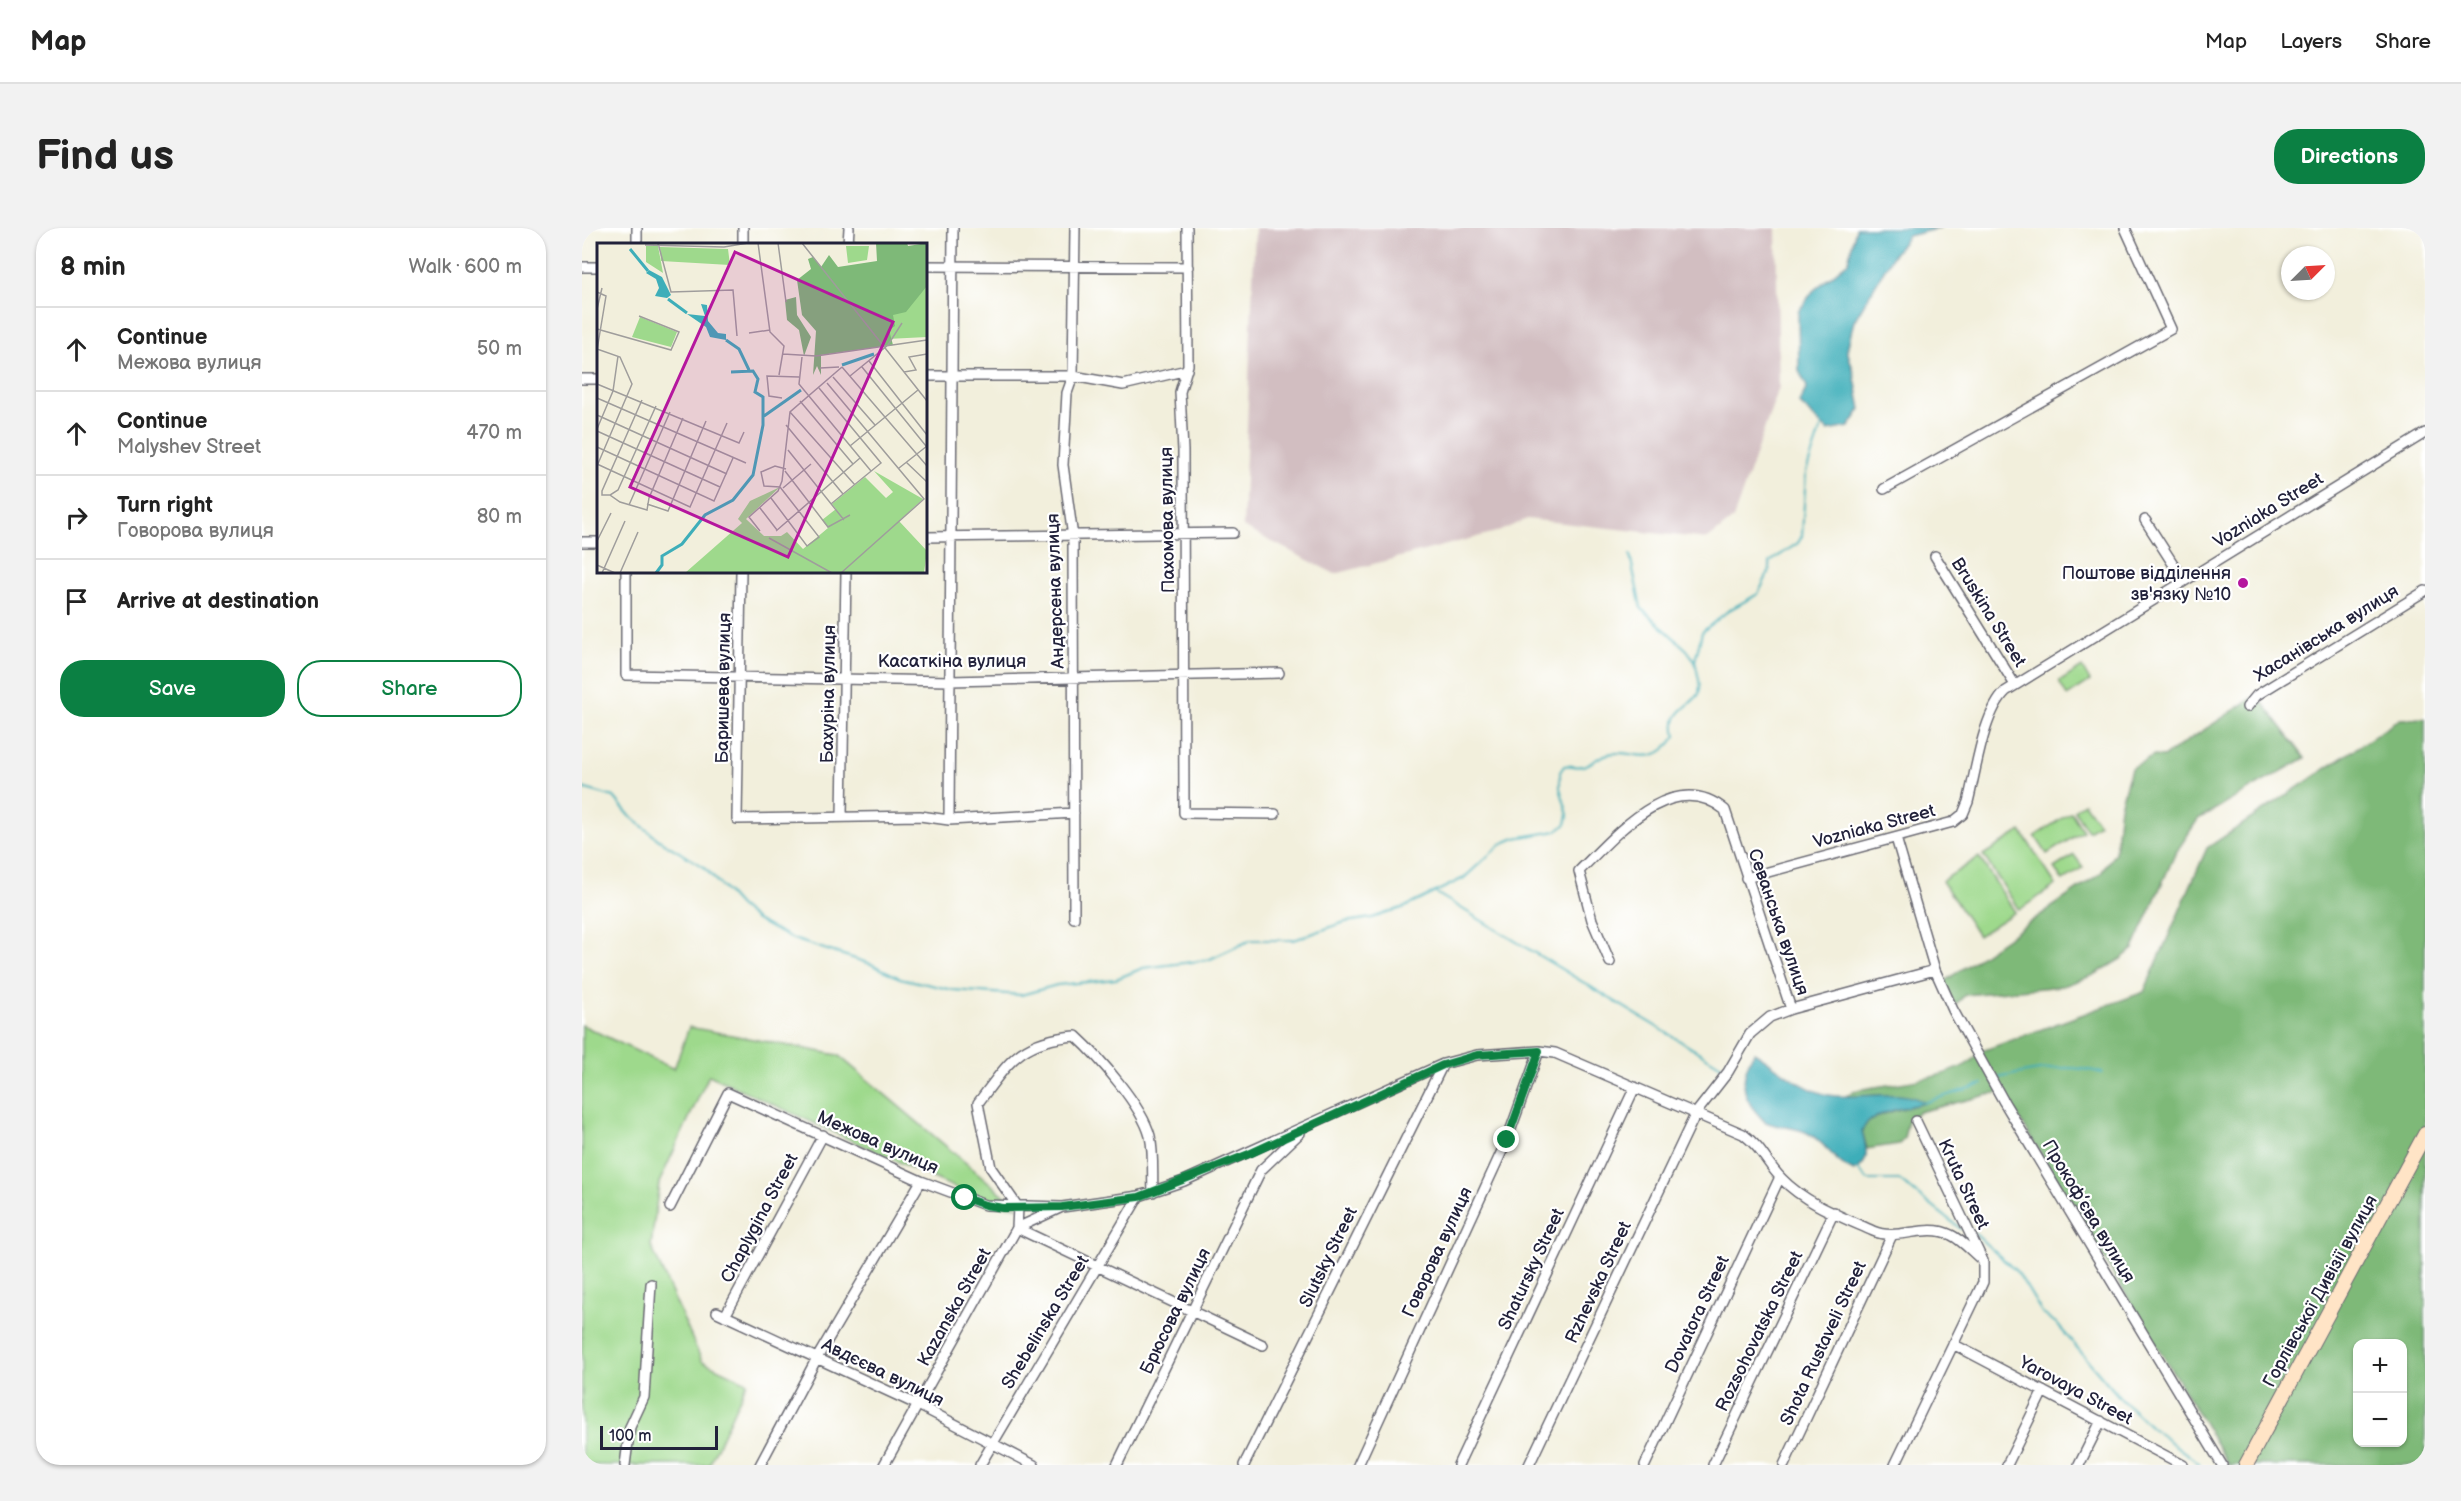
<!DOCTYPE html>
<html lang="en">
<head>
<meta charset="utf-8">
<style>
  body { margin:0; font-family:"Balsamiq Sans",sans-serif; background:#f2f2f2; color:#222 }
  .controls { position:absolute; right:18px; bottom:18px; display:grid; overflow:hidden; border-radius:12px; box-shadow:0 2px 4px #0004 }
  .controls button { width:54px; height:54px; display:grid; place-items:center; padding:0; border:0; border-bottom:2px solid #e0e0e0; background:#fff; color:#222; font:30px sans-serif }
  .compass { position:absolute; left:1699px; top:18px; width:54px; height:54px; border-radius:50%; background:#fff; box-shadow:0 2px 4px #0004; rotate:66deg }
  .scale { position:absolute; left:18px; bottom:15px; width:118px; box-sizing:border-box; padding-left:6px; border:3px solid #22223b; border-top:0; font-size:16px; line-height:21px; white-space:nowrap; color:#22223b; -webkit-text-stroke:4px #fff; paint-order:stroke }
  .stop { position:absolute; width:18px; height:18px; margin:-14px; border:4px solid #0b8043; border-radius:50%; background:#fff }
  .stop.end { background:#0b8043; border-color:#fff; box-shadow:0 2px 6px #0008 }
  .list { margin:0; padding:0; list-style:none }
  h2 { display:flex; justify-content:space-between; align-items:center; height:78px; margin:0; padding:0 24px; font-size:26px }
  h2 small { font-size:20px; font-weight:400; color:#767676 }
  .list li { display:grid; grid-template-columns:39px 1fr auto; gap:18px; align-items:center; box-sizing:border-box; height:84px; padding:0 24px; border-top:2px solid #e0e0e0 }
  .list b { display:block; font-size:22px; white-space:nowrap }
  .list p { margin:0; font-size:20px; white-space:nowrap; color:#767676 }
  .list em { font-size:20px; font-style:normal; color:#767676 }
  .actions { display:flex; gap:12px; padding:18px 24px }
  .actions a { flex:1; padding:14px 0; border:2px solid #0b8043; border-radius:24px; text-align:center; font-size:21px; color:#0b8043 }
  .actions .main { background:#0b8043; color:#fff }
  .icon { flex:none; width:33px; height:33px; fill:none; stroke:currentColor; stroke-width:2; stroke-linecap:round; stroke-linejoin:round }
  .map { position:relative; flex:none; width:1843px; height:1237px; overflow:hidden; border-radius:24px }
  header { display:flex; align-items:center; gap:36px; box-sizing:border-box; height:84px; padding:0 30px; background:#fff; border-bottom:2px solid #e0e0e0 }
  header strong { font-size:28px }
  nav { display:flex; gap:33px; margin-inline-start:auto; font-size:21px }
  .intro { display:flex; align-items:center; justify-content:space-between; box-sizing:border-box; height:144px; padding:0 36px }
  h1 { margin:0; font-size:42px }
  .button { padding:15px 27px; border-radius:24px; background:#0b8043; color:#fff; font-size:21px; font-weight:700 }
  main { display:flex; gap:36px; padding:0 36px }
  aside { flex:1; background:#fff; border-radius:24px; box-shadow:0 2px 4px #0004 }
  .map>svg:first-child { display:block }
  .industrial { fill:#d2bec1 }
  .green { fill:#9ed98c; stroke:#607e64; stroke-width:1.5 }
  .forest { fill:#7eb978; stroke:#506e5a; stroke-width:1.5; fill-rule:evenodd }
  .water { fill:#3eaeb9; stroke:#30687a; stroke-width:1.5 }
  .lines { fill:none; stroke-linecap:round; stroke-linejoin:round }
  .stream { stroke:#3eaeb9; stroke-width:2 }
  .minor-casing { stroke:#6b6a73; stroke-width:12 }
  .secondary-casing { stroke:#6b6a73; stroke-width:16 }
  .minor { stroke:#fff; stroke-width:9 }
  .secondary { stroke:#ffe4c6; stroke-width:14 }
  .route { stroke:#0b8043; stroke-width:8 }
  .poi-dot { fill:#b5179e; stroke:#fff; stroke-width:2 }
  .labels { text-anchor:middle; stroke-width:4.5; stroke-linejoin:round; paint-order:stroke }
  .street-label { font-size:18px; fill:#22223b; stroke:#fff }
  .poi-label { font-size:18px; fill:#22223b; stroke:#fff; text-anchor:end }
  .inset-river { fill:none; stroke:#3eaeb9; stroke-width:3 }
  .inset-road { fill:none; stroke:#9f9d9c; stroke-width:1.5 }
  .view { fill:#b5179e; fill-opacity:0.15; stroke:#b5179e; stroke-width:3 }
  .inset-edge { fill:none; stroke:#22223b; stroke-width:3 }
</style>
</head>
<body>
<header>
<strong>Map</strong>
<nav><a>Map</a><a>Layers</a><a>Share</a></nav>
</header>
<div class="intro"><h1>Find us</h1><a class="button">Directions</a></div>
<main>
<aside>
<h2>8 min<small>Walk · 600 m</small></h2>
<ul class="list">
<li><svg class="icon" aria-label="ahead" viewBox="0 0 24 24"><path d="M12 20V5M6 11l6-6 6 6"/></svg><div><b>Continue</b><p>Межова вулиця</p></div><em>50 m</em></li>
<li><svg class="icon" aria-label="ahead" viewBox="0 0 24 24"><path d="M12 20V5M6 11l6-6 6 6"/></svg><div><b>Continue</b><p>Malyshev Street</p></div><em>470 m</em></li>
<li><svg class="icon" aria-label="right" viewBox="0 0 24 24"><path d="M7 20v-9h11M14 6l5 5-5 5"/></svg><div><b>Turn right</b><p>Говорова вулиця</p></div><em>80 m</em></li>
<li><svg class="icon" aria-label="arrive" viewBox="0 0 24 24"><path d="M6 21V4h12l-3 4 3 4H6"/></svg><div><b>Arrive at destination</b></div></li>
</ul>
<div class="actions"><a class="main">Save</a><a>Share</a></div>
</aside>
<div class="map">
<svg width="1843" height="1237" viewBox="0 0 1843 1237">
  <rect width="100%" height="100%" fill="#fff"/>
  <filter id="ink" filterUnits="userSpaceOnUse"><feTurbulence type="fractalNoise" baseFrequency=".0167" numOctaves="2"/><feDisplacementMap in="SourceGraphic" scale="12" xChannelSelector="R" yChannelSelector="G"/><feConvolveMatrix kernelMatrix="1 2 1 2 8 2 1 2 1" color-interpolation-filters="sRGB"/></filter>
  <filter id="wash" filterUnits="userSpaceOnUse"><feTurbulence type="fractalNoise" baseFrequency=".008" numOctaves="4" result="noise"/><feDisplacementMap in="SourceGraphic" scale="24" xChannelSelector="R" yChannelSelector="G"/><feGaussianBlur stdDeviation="1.35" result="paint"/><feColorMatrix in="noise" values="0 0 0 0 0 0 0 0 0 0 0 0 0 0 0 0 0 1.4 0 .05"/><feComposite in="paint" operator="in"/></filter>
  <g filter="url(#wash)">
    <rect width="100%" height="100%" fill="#f2efdc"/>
    <path class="industrial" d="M673 0H1194L1197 159 1151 291 1126 311 945 291 918 303 753 346 661 299Z"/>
    <path class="green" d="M1500 439 1508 453 1485 468 1477 454Z
      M1502 575 1517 596 1506 603 1492 582Z
      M1489 584 1501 603 1465 626 1453 608Z
      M1439 603 1474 657 1437 682 1401 627Z
      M1492 627 1501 639 1481 653 1472 640Z
      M1397 629 1433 684 1396 708 1360 653Z
      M0 797 92 841 107 799 256 827 436 979 406 975 127 847 77 955 69 1018 120 1133 165 1154 127 1237H0Z"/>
    <path class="forest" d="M1675 467 1723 530 1616 591 1593 626 1551 721 1539 731 1512 747 1481 758 1383 767 1373 777 1360 755 1519 645 1533 625 1538 578 1549 540 1572 528 1581 529Z
      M1843 490V1237H1647L1421 863 1337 884 1326 891 1322 911 1317 916 1285 921 1280 902C1291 883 1324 882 1342 874 1317 865 1289 867 1263 869L1271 863C1301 856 1384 851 1397 824L1562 764 1625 620 1818 491ZM1776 1116H1820V1214H1776Z"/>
    <path class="water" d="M1274 0H1358L1326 8 1311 27 1272 93 1265 122 1272 145 1279 181 1267 199 1246 203 1217 175 1225 159 1217 143 1216 84 1231 63 1266 34Z
      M1172 824C1195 838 1220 862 1247 867 1274 873 1320 858 1343 875 1324 880 1290 883 1280 902 1283 918 1291 934 1272 943 1253 936 1246 917 1229 907 1215 898 1196 900 1184 894 1181 893 1177 887 1174 884 1157 865 1160 845 1172 824Z"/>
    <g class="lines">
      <path class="stream" d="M1113 433 1120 404 1147 382 1176 366 1188 342V334L1216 315 1220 308 1224 244 1240 197
        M0 560 32 569 48 588 77 612 122 639 157 678 174 692 211 711 289 736 318 750 371 762 439 767 475 757 534 751 561 740 626 732 669 712H712L763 694 790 690 823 679 882 650 919 616 933 610 975 603 984 596 986 587 978 560V544L982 538C989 536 993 540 1000 538 1009 537 1017 528 1026 526 1052 520 1070 543 1094 508 1088 483 1103 483 1117 466L1118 457 1113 433 1105 422 1059 380 1048 327
        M854 665 1141 839
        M1416 850C1452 842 1484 835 1520 845
        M1341 875 1401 856
        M1275 940 1286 952H1317L1379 1001
        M1392 1005 1436 1045 1461 1086 1474 1095 1540 1172 1570 1200 1618 1236"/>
    </g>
  </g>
  <g filter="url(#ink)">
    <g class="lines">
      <defs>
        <path id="minor" d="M605 0 606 137 598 164 601 223 602 585 693 586
          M55 16V0
          M161 16V0
          M266 16 267 0
          M344 38 606 39
          M0 39H16
          M344 148H491L541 157 605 142
          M0 151H16
          M1302 261 1589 101 1543 0
          M1563 292 1602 353
          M344 309 651 305
          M0 314H16
          M1353 328 1433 457
          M44 344V447L368 453 697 445
          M159 344 155 591 338 588 367 592 492 585
          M1665 479 1675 467 1843 363
          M260 588 264 344
          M367 592 371 0
          M1314 610 1353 742 1371 782 1422 874 1640 1237
          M1164 650 1371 594 1381 586 1386 574C1394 543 1401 485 1424 463L1843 205
          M492 690 491 309 481 237 485 165 491 148 493 0
          M1028 734 1010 692 997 643C1032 609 1090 538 1143 582L1209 781
          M88 979 146 865 339 953 403 977 480 979 557 968 602 953 861 836 895 827 957 823 973 825 1161 906C1181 921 1184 935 1200 951 1223 975 1260 989 1291 1003 1316 1014 1344 994 1369 1007 1380 1012 1391 1025 1401 1033
          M436 979 409 940 396 875C427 834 438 812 494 808 517 829 560 878 568 908 572 926 570 946 571 964
          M435 1000 681 1117
          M435 1000 478 980
          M135 1084 336 1177 452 1237
          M143 1088 241 907
          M1371 1116 1601 1237
          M43 1237 48 1199 62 1169 69 1056
          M178 1237 235 1130 339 953
          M302 1237 435 1000 436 979
          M398 1237 557 968
          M535 1237 679 942 718 905
          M662 1237 861 836
          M776 1237 925 912 957 823
          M876 1237 1053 859
          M947 1237 1114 885 1146 844 1168 806 1188 789 1209 781 1353 742
          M1063 1237 1198 949
          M1131 1237 1252 984
          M1202 1237 1310 1007
          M1313 1237 1396 1065 1401 1054V1033L1334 893
          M1425 1237 1461 1163
          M1497 1237 1519 1193"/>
        <path id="secondary" d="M1664 1237 1843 906"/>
      </defs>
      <use href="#minor" class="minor-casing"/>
      <use href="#secondary" class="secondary-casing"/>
      <use href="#minor" class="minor"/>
      <use href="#secondary" class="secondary"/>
    </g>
  </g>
  <g class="lines" filter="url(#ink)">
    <path class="route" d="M383 970 403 977 421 980 480 979 557 969 667 926 861 837 895 827 957 823 925 912"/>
  </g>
  <circle class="poi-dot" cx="1661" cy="355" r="6"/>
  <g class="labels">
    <g class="street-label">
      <text transform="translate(1686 282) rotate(-32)" y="6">Vozniaka Street</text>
      <text transform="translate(585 292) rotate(-91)" y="6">Пахомова вулиця</text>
      <text transform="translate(473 363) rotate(-92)" y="6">Андерсена вулиця</text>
      <text transform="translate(1407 384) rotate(58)" y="6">Bruskina Street</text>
      <text transform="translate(1744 405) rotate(-32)" y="6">Хасанівська вулиця</text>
      <text x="370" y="439">Касаткіна вулиця</text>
      <text transform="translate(141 460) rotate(-89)" y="6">Баришева вулиця</text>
      <text transform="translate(246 466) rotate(-89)" y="6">Бахуріна вулиця</text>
      <text transform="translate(1292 598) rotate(-15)" y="6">Vozniaka Street</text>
      <text transform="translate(1197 694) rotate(71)" y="6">Севанська вулиця</text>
      <text transform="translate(296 914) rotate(24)" y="6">Межова вулиця</text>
      <text transform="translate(1382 956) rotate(65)" y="6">Kruta Street</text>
      <text transform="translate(1507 983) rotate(59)" y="6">Прокоф’єва вулиця</text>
      <text transform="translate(177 990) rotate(-62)" y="6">Chaplygina Street</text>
      <text transform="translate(855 1024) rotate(-65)" y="6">Говорова вулиця</text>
      <text transform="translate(746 1029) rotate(-64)" y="6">Slutsky Street</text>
      <text transform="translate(949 1041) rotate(-65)" y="6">Shatursky Street</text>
      <text transform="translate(1016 1054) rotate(-65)" y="6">Rzhevska Street</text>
      <text transform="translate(1738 1063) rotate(-61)" y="6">Горлівської Дивізії вулиця</text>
      <text transform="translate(372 1079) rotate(-61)" y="6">Kazanska Street</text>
      <text transform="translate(593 1083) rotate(-64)" y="6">Брюсова вулиця</text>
      <text transform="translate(1115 1086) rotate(-65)" y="6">Dovatora Street</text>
      <text transform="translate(463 1094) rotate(-59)" y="6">Shebelinska Street</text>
      <text transform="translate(1177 1103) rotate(-64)" y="6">Rozsohovatska Street</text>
      <text transform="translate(1241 1115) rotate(-65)" y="6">Shota Rustaveli Street</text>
      <text transform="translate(301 1144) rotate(26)" y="6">Авдєєва вулиця</text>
      <text transform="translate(1494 1162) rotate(28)" y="6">Yarovaya Street</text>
    </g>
    <g class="poi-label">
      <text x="1649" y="351">Поштове відділення<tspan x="1649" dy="21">зв'язку №10</tspan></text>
    </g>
  </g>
  <g transform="translate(15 15)">
    <rect width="330" height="330" fill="#f2efdc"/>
    <path d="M49 3H61L66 30 49 19ZM249 3H272L270 17 251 20ZM63 4 131 6 133 22 64 18ZM330 13V94L290 96 234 26ZM43 74 80 89 74 104 35 94ZM277 228 326 256 302 278 330 308 327 330H88L145 280 141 276 153 258 183 244 149 276 167 293H184L190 289 206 306 231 285 225 277 239 266 235 261 268 234 289 255 296 249Z" fill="#9ed98c"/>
    <path d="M279 0H310L311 3 330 0V43L309 69 296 72 298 83 292 87 296 102 224 112V132L220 123 216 132 219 88 205 72 200 37 214 26 211 16 216 14 224 24 232 12 241 24 280 18ZM199 54 200 72 214 94 207 113 202 87 190 77 188 57Z" fill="#7eb978"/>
    <path d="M52 27 65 34 74 52 70 55 58 53 62 45 59 36 49 30ZM104 61 110 62 111 78 121 90 129 91V97L113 94 109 84 90 71 108 73Z" fill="#3eaeb9"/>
    <path class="inset-river" d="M33 6 51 28M71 56 90 70M129 97 142 106 152 127M245 122 277 111M167 173 204 147M59 330 65 322V313L85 301 108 272 136 257 156 232 166 182V154L158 149 161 136 156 128 134 129"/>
    <path class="inset-road" d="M61 0 74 49 136 47 140 93M161 0 173 89 187 103 182 132M181 0 189 59M205 0 330 158M48 2 127 4 151 0M0 49 9 53 0 107M0 66 5 45M0 86 74 107 82 89 42 73M152 90 173 87M186 111 219 113 330 97M205 114 202 141 274 228M272 118 330 192M245 124 330 223M265 124 329 203M223 125 242 124M307 129 319 127 312 114 330 111M253 133 291 102 305 80M236 134 278 182M230 140 327 256 244 330M0 141 142 200 147 189M222 145 284 220 234 261M0 155 149 220M185 155 172 153 170 133 202 134M203 158 256 221M59 163 21 247 13 252 23 259 50 267 52 255 86 175M193 169 258 242M0 172 130 231M189 182 246 251M0 186 16 148 21 113M0 188 123 244M253 203 321 147M0 204 117 258 136 215M191 207 247 277M309 219 330 239M0 221 93 264 130 180M0 223 35 141 23 114 0 106M302 225 330 203M188 228 231 284 253 272M183 244 167 243 164 229 178 223 189 226M186 245 214 221M13 252H5V248L45 157M174 255 210 303 222 294 183 244M50 261 71 268 109 178M32 262 73 169M163 265 180 287M163 288 152 274 181 248 185 238 193 169 245 124M179 288 263 215M172 295 235 330M0 298 14 270M0 322 18 330M5 330 28 278M23 330 41 289"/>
    <path class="view" d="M138 9 296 79 191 314 33 244Z"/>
    <rect width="330" height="330" class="inset-edge"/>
  </g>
</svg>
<div class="controls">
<button>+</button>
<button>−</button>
</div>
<svg class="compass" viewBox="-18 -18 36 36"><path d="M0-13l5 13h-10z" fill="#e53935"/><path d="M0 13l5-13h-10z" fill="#767676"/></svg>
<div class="scale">100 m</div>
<div class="stop" style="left:383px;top:970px"></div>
<div class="stop end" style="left:925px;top:912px"></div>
</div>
</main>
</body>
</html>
